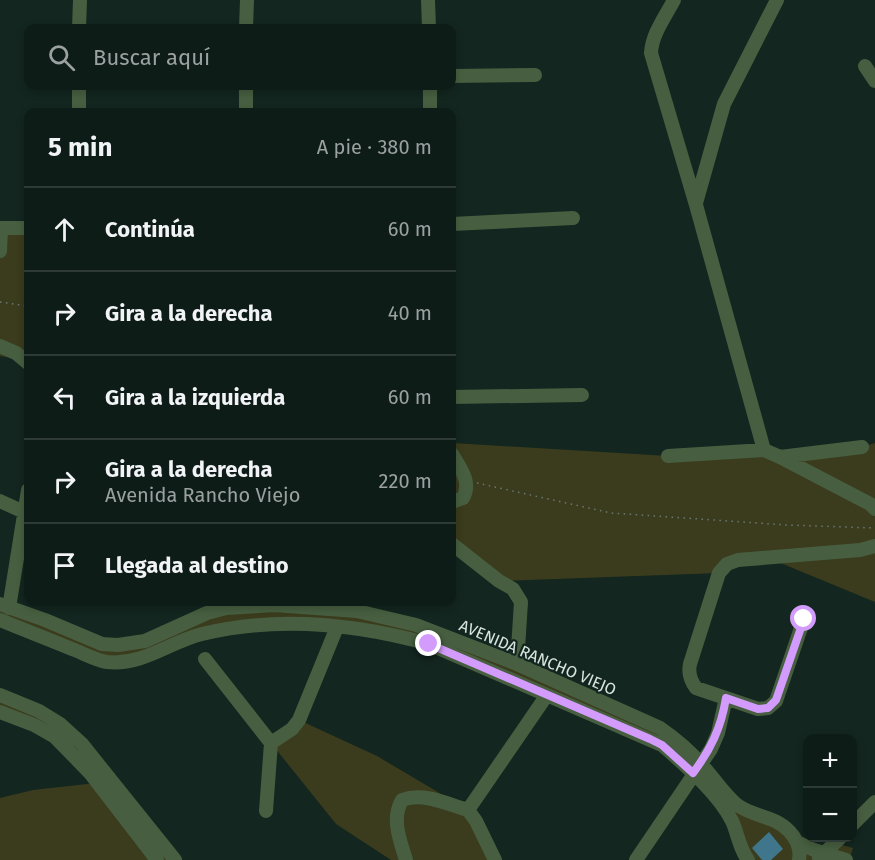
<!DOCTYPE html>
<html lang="es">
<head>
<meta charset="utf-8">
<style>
  body { margin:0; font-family:"Fira Sans",sans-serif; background:#172520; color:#f1f3f6 }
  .controls { position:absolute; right:18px; bottom:18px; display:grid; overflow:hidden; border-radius:12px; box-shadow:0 3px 9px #0003 }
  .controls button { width:54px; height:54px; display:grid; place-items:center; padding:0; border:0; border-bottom:2px solid #2e3a36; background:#0e1c17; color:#f1f3f6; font:30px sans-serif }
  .stop { position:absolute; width:18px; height:18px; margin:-14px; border:4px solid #d39cfc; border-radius:50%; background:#fff }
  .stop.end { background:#d39cfc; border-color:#fff; box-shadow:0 2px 6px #0008 }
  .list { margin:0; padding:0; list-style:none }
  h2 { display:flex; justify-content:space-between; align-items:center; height:78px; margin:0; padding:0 24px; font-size:26px }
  h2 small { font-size:20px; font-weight:400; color:#9ba1a1 }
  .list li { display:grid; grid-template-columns:39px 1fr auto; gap:18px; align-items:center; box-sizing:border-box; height:84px; padding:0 24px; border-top:2px solid #2e3a36 }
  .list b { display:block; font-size:22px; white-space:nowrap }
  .list p { margin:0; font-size:20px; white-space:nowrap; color:#9ba1a1 }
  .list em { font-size:20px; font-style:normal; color:#9ba1a1 }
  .icon { flex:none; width:33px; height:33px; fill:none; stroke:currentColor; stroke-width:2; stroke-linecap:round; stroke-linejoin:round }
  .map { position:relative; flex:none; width:875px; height:860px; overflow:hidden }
  .search { position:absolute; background:#0e1c17; box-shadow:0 3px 9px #0003; left:24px; top:24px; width:432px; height:66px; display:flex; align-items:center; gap:15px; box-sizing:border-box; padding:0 21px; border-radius:12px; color:#9ba1a1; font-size:22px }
  .panel { position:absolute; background:#0e1c17; box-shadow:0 3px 9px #0003; left:24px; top:108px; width:432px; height:498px; border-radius:12px }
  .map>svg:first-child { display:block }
  .green { fill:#3b3c1d }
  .water { fill:#3f768b }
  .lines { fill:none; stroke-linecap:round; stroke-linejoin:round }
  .path { stroke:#697973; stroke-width:1.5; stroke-dasharray:1.5 4.5; stroke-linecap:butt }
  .minor { stroke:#475f40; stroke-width:14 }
  .route { stroke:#d39cfc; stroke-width:8 }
  .labels { text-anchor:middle; stroke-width:4.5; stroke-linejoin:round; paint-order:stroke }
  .street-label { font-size:16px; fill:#d8e4df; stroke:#13261f }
</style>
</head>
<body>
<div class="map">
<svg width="875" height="860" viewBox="0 0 875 860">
  <rect width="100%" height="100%" fill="#13261f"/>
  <path class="green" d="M0 228H28V361L0 356Z
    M452 443 668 456 764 450 780 457 862 447 875 443V602L766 557 719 573 499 581 452 544Z
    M0 605 118 645 226 608 397 619 647 721 734 802 814 850 835 843 853 848 849 860H749L732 821 662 745 393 634 249 625 126 662 0 622Z
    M0 695 60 724 175 860H0V798L33 790 96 783 69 750 0 712Z
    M299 720 377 756 468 810 495 860H391L336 824 271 743Z"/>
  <path class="water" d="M769 832 783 849 771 860H762L752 848Z"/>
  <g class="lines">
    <path class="path" d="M0 302 28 306
      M477 483 611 513 787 525 875 528"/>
    <path class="minor" d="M428 0 429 28
      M674 0C665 17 652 34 651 53L696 205 764 450 780 457 870 504 875 509
      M79 28 80 0
      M246 28 247 0
      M865 66 875 81
      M452 76 535 75
      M430 86V112
      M79 112V86
      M246 112V86
      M696 203 724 104 777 0
      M452 224 573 218
      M0 228H28
      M0 251 1 228
      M0 346 16 353 28 363
      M452 397 582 395
      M452 454C460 468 472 482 463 498L452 502
      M668 456 764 450
      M780 457 862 447
      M0 501 24 512
      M452 544 499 581 513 589 521 602 517 664
      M0 604 45 620 102 644 118 645 145 641 207 613 226 608 274 605 357 611 416 625 517 664 660 728C676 739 690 751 702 765 713 777 723 793 736 804 752 817 774 815 789 831 797 839 801 848 799 860
      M9 608 28 490
      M804 619 776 701 768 708 758 709 696 688C690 680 688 673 690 664L719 573 727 564 738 560 860 550 875 546
      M0 620C24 630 48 639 72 649 83 653 95 660 107 662 143 666 169 642 202 634 276 616 356 624 429 644L662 745C686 766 718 793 732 821 738 834 739 848 748 860
      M205 659 271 743
      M0 695 39 711 60 724 82 744 175 860
      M0 712 34 725 55 737 90 773 157 860
      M271 743 292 729 299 720 337 627
      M468 810 547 695
      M468 810 476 821 495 860
      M266 811 271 743
      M852 825 875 802
      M797 842 814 850 846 860
      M819 858 840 838
      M406 860C400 840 391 819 402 800 424 792 447 804 468 810
      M636 860 711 749 718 733 726 698"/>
  </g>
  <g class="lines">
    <path class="route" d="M429 644 650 739 662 745 693 773C711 749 721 728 726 698L758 709 768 708 776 700 804 619"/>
  </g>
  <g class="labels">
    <g class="street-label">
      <text transform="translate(538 657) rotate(23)" y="6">AVENIDA RANCHO VIEJO</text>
    </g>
  </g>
</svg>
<div class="controls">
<button>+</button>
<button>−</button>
</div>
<div class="stop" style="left:804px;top:619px"></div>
<div class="stop end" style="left:429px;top:644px"></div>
<div class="search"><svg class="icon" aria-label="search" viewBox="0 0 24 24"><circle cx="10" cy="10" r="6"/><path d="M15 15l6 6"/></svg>Buscar aquí</div>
<section class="panel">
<h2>5 min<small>A pie · 380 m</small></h2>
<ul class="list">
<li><svg class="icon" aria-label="ahead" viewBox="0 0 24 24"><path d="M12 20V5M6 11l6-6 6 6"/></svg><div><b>Continúa</b></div><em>60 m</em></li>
<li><svg class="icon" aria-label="right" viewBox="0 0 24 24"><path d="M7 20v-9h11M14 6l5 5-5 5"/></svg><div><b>Gira a la derecha</b></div><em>40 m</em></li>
<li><svg class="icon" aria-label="left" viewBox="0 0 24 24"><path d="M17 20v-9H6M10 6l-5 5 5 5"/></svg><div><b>Gira a la izquierda</b></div><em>60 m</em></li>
<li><svg class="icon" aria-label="right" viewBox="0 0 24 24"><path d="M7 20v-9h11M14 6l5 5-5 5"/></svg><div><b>Gira a la derecha</b><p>Avenida Rancho Viejo</p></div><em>220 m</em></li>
<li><svg class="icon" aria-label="arrive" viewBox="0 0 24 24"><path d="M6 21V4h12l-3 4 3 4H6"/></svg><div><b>Llegada al destino</b></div></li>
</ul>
</section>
</div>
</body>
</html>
